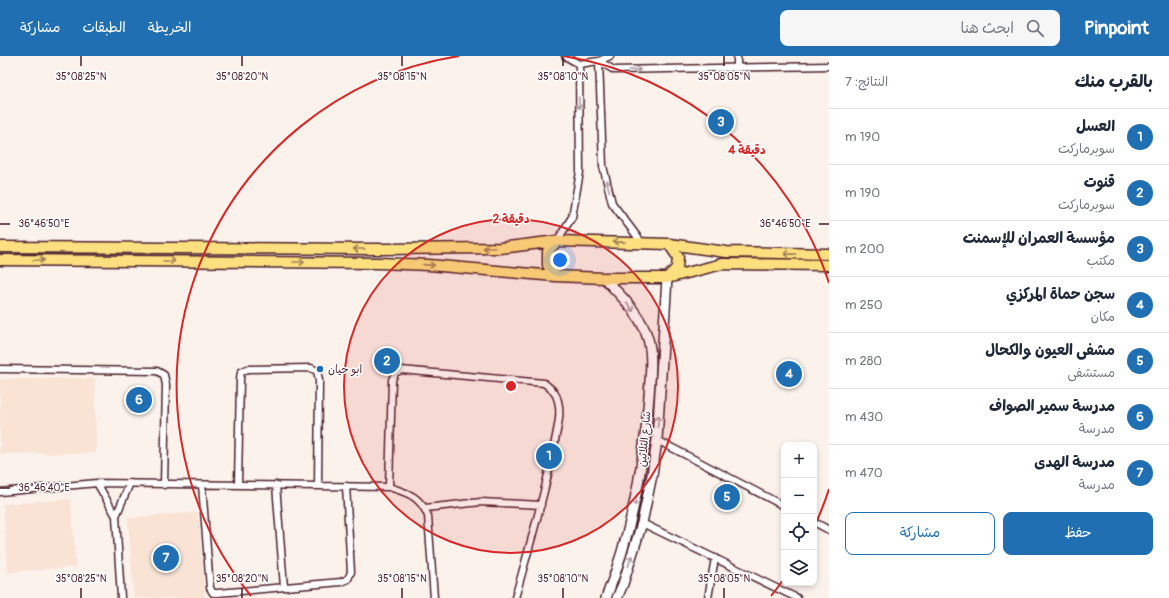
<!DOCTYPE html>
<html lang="ar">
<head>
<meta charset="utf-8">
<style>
  body { margin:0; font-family:Pangolin,"Playpen Sans Arabic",sans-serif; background:#f6f6f7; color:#1f2937; direction:rtl }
  .controls { position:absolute; right:12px; bottom:12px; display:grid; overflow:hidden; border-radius:8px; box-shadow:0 2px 6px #0003 }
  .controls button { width:36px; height:36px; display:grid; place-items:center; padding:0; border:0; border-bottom:1px solid #e0e1e3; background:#fff; color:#1f2937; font:20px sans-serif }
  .you { position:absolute; left:560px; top:204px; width:14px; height:14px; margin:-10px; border:3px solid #fff; border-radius:50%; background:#1a73e8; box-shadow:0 0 0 6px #1a73e833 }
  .badge { display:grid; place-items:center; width:26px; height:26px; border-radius:50%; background:#1f6fb2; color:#fff; font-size:13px; font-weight:700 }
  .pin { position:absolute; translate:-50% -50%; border:2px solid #fff; box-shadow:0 1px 4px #0006 }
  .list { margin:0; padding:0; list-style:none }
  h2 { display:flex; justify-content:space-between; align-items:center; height:52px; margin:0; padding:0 16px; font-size:17px }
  h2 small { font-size:13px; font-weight:400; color:#747a83 }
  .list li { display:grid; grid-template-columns:26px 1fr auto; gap:12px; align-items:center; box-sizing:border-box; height:56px; padding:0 16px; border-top:1px solid #e0e1e3 }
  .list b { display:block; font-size:15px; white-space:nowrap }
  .list p { margin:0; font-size:13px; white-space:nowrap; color:#747a83 }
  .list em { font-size:13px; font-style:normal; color:#747a83 }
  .actions { display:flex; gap:8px; padding:12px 16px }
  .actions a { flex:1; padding:9px 0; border:1px solid #1f6fb2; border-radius:8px; text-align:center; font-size:14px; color:#1f6fb2 }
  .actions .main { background:#1f6fb2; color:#fff }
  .icon { flex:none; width:22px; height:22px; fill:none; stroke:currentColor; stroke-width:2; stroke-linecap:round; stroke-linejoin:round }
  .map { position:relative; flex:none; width:829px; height:542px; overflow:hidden; direction:ltr }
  header { display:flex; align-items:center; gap:24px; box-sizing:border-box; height:56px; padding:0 20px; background:#1f6fb2; color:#fff }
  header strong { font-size:19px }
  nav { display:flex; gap:22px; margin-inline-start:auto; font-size:14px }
  .search { width:280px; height:36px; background:#f6f6f7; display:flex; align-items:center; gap:10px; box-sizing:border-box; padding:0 14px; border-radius:8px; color:#747a83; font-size:15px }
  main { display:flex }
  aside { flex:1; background:#fff }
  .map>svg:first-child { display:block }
  .built { fill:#f8e3d5 }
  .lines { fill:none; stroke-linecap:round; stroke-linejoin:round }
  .minor-casing { stroke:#4a1f2b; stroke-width:9 }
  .secondary-casing { stroke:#4a1f2b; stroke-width:12 }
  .primary-casing { stroke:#4a1f2b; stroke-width:13 }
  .minor { stroke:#fff; stroke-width:6 }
  .secondary { stroke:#fff; stroke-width:9 }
  .primary { stroke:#fce080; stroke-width:10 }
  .oneway { stroke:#ae9aa0 }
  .oneway2 { stroke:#a38056 }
  .ticks { fill:none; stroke:#4a1f2b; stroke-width:1.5 }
  .ring { fill:none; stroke:#d62828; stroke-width:2 }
  .poi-dot { fill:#1f6fb2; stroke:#fff; stroke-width:1.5 }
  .labels { text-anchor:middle; stroke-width:3; stroke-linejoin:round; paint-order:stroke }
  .poi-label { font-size:11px; fill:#4a1f2b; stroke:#fff; text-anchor:start }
  .street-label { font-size:11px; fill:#4a1f2b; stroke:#fff }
  .ticks-label { font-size:10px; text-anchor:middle; fill:#4a1f2b; stroke:#fff; stroke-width:3; stroke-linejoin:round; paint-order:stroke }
  .centre { fill:#d62828; stroke:#fff; stroke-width:2 }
  .ring-label { font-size:12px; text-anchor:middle; font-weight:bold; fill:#d62828; stroke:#fff; stroke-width:3; stroke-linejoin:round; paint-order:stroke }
</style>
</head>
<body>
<header>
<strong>Pinpoint</strong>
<div class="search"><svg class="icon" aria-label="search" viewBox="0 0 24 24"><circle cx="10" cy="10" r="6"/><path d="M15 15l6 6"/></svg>ابحث هنا</div>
<nav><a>الخريطة</a><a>الطبقات</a><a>مشاركة</a></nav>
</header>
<main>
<aside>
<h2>بالقرب منك<small>النتائج: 7</small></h2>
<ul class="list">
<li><span class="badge">1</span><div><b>العسل</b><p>سوبرماركت</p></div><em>190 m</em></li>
<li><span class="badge">2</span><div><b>قنوت</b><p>سوبرماركت</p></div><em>190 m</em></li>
<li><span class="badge">3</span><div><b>مؤسسة العمران للإسمنت</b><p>مكتب</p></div><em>200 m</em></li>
<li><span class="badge">4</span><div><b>سجن حماة المركزي</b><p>مكان</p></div><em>250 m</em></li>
<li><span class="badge">5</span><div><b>مشفى العيون والكحال</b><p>مستشفى</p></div><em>280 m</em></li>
<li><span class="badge">6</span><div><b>مدرسة سمير الصواف</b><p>مدرسة</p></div><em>430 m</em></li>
<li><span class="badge">7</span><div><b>مدرسة الهدى</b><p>مدرسة</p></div><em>470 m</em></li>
</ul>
<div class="actions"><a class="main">حفظ</a><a>مشاركة</a></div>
</aside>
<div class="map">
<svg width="829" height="542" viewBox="0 0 829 542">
  <rect width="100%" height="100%" fill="#fcf2ec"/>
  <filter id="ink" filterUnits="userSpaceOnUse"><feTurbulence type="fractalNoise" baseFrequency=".025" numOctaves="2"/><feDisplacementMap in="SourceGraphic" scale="8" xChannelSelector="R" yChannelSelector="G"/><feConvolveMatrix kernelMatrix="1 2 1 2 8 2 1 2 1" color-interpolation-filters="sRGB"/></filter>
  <g filter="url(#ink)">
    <path class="built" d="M95 322 96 397 0 398V323Z
      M71 443 76 511 8 516 3 448Z
      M198 456 205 542H134L128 462Z"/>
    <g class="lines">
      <defs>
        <path id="minor" d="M565 0 579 8 599 5 610 0
          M599 5 614 14 829 10
          M599 5 603 110 612 147 642 187
          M737 12V0
          M557 185 572 161 580 116 579 8
          M0 313 157 315 164 319 166 329 164 429
          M657 384 784 450
          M97 427 116 460
          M238 428 240 323 241 316 248 313 311 312 317 315 319 324 318 430
          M202 429 210 532 213 537H218L341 526 348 523 351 516 346 430
          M276 429 284 531
          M389 431 392 324 395 317 401 314 544 327C551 333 556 336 558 345 562 360 556 376 554 391 544 442 529 492 515 542
          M0 436 97 427 389 431C408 437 420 440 428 460L434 542
          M425 452 481 446 541 449
          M814 466 829 474
          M642 467 797 542
          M121 542 116 460 130 427
          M708 542 715 502"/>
        <path id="secondary" d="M604 222C621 240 641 258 648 283 653 300 650 322 649 340 644 410 632 477 606 542
          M617 542 623 528 642 467 652 419 657 384 667 222"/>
        <path id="primary" d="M0 191 379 193 500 192 557 185 669 188 726 196 829 198
          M0 204 379 207 429 209 555 220 604 222H667L722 208 829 209
          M555 220 548 209V195L557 185
          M667 222 677 212 678 201 669 188"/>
      </defs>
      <use href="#minor" class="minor-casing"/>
      <use href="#secondary" class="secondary-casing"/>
      <use href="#primary" class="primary-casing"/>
      <use href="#minor" class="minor"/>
      <use href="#secondary" class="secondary"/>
      <use href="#primary" class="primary"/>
    </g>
    <defs><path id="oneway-shaft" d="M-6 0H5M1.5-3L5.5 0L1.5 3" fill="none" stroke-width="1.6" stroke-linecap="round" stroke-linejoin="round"/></defs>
    <g class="oneway">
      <use href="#oneway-shaft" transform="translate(635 14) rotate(-1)"/>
      <use href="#oneway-shaft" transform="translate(579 47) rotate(89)"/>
      <use href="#oneway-shaft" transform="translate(608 130) rotate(-104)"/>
      <use href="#oneway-shaft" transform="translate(630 251) rotate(51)"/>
      <use href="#oneway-shaft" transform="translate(658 365) rotate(-87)"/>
      <use href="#oneway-shaft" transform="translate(636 444) rotate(101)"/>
      <use href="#oneway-shaft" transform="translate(630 505) rotate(-72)"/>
    </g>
    <g class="oneway2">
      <use href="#oneway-shaft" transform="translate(619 186) rotate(-179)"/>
      <use href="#oneway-shaft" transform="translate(489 192) rotate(180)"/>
      <use href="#oneway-shaft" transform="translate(359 193) rotate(-180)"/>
      <use href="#oneway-shaft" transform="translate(790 198) rotate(-179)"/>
      <use href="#oneway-shaft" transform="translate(39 204)"/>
      <use href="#oneway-shaft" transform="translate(169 205)"/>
      <use href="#oneway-shaft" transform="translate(299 206)"/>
      <use href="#oneway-shaft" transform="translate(429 209) rotate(4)"/>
    </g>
  </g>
  <path class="ticks" d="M81 0V10M242 0V10M402 0V10M563 0V10M724 0V10M0 168H10M819 168H829M0 432H10M81 532V542M242 532V542M402 532V542M563 532V542M724 532V542"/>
  <circle cx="511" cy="330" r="167" fill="#d62828" fill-opacity=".12"/>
  <g class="ring">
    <circle cx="511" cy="330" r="167"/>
    <path d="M829 433A334 334 0 0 1 815 469M783 524A334 334 0 0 1 771 540M251 540A334 334 0 0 1 459 0M563 0A334 334 0 0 1 829 227"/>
  </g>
  <circle class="poi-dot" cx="320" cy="313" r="4"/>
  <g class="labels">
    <g class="poi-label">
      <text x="328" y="317">ابو حيان</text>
    </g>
    <g class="street-label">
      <text transform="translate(644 383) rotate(-85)" y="4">شارع الثلاثين</text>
    </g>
  </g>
  <g class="ticks-label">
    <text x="81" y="24">35°08'25"N</text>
    <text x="242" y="24">35°08'20"N</text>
    <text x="402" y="24">35°08'15"N</text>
    <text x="563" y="24">35°08'10"N</text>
    <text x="724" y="24">35°08'05"N</text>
    <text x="785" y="171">36°46'50"E</text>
    <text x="44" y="171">36°46'50"E</text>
    <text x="44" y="435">36°46'40"E</text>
    <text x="81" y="526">35°08'25"N</text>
    <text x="242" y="526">35°08'20"N</text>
    <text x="402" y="526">35°08'15"N</text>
    <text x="563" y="526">35°08'10"N</text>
    <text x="724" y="526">35°08'05"N</text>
  </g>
  <circle cx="511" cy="330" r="6" class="centre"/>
  <g class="ring-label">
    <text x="747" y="98">4 دقيقة</text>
    <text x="511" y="167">2 دقيقة</text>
  </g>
</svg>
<div class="controls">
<button>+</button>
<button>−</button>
<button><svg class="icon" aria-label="locate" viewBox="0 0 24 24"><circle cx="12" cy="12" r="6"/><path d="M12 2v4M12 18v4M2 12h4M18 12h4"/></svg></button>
<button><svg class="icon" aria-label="layers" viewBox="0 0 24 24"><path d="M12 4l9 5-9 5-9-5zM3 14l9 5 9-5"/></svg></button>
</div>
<div class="you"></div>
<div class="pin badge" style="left:549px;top:400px">1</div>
<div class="pin badge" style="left:387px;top:305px">2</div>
<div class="pin badge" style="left:721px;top:66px">3</div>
<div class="pin badge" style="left:789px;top:318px">4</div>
<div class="pin badge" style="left:727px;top:441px">5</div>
<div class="pin badge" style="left:139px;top:344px">6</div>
<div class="pin badge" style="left:166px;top:502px">7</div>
</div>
</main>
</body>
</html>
